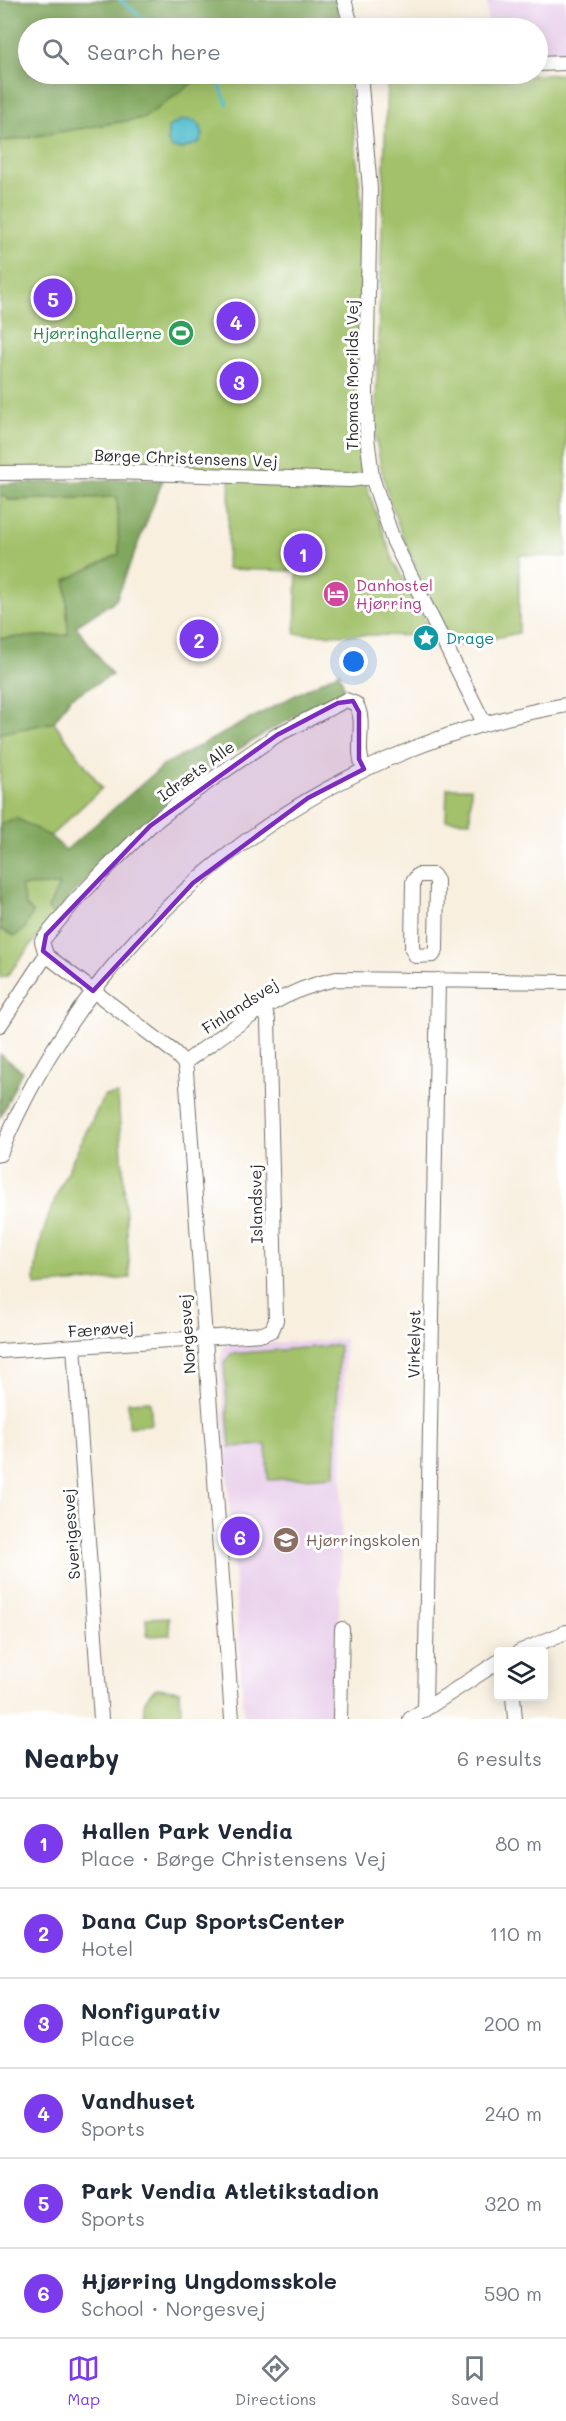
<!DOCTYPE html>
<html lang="en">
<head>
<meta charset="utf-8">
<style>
  body { margin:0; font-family:Mali,sans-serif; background:#f6f6f7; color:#1f2937 }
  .controls { position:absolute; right:18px; bottom:18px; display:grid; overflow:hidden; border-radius:6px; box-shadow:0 3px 15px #0003 }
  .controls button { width:54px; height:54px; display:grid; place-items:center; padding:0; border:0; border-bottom:2px solid #e0e1e3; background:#fff; color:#1f2937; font:30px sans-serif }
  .you { position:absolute; left:354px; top:662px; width:21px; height:21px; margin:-15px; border:4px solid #fff; border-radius:50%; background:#1a73e8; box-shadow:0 0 0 9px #1a73e833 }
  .badge { display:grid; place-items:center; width:39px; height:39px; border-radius:50%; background:#7c3aed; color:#fff; font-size:20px; font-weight:700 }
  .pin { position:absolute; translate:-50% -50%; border:3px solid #fff; box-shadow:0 2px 6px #0006 }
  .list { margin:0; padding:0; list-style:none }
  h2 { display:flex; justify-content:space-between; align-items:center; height:78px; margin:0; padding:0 24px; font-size:26px }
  h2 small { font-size:20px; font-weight:400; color:#747a83 }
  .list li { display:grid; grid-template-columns:39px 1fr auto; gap:18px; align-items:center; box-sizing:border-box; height:90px; padding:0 24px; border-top:2px solid #e0e1e3 }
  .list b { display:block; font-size:22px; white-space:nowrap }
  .list p { margin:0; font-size:20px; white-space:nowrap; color:#747a83 }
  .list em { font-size:20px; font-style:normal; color:#747a83 }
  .icon { flex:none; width:33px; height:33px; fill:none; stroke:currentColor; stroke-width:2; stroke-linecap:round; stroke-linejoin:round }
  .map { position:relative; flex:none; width:566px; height:1719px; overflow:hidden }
  .search { position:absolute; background:#fff; box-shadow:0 3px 15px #0003; left:18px; right:18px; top:18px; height:66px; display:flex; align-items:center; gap:15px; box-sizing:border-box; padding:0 21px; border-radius:33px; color:#747a83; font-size:22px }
  .sheet { height:618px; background:#fff }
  nav { display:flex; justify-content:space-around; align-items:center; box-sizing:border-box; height:84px; border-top:2px solid #e0e1e3; background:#fff; font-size:16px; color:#747a83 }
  nav a { display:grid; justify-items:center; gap:3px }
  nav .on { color:#7c3aed }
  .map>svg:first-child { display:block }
  .built { fill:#ead1ec }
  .green { fill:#a2c16a; stroke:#66764a; stroke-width:1.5 }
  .forest { fill:#81a75e; stroke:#566944; stroke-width:1.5 }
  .water { fill:#52bdce; stroke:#3e747c; stroke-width:1.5 }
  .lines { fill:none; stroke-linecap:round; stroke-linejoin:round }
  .stream { stroke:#52bdce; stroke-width:3 }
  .minor-casing { stroke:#73706a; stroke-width:16 }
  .minor { stroke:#fff; stroke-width:14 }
  .marked { fill:#7b2cbf; fill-opacity:0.2; stroke:#7b2cbf; stroke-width:4.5; stroke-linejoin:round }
  .labels { text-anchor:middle; stroke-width:6; stroke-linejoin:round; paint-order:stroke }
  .leisure-label { font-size:16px; fill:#27864d; stroke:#fff; text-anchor:end }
  .street-label { font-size:16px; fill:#2b2b2b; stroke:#fff }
  .hotel-label { font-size:16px; fill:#b23c85; stroke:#fff; text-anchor:start }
  .culture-label { font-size:16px; fill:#0d838f; stroke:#fff; text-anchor:start }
  .education-label { font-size:16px; fill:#785e54; stroke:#fff; text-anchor:start }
</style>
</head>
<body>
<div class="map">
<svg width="566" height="1719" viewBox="0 0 566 1719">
  <rect width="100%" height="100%" fill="#fff"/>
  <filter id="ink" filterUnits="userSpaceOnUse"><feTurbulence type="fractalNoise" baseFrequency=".0167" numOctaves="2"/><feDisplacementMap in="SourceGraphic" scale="12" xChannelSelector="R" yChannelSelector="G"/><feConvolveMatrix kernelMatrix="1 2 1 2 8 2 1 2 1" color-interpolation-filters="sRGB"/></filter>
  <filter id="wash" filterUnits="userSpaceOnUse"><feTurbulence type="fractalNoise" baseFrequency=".008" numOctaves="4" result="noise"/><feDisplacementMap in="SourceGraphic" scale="24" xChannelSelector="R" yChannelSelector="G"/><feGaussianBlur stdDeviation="1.35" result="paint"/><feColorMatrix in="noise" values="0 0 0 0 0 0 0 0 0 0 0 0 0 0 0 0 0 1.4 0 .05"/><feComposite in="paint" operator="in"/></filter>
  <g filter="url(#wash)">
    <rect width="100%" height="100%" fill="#f8efdf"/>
    <path class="built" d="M487 0H566V57L538 58V28H488Z
      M345 1339 337 1719H244L220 1360 224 1346Z"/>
    <path class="green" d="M0 0H336L341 28H28V74H348L361 199V471L394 562 434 636 295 634 297 571 227 569 230 470 0 468Z
      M566 74V557L519 555V633L454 647C420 577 384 510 375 431L387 82 472 78 476 81 505 80 508 76Z
      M0 496H6L9 500 118 497 119 555 66 580 68 635 0 638Z
      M54 722 102 788 45 841 60 888 48 909 54 916 7 976 0 978V733Z
      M447 788H471L470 821 446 820Z
      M118 1094 130 1278 35 1286C33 1228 79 1148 104 1096Z
      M339 1345 335 1476 268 1480 266 1445 230 1447 224 1362 231 1354Z
      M150 1401 152 1424 129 1427 128 1402Z
      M169 1617 170 1635 147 1636 146 1618Z
      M157 1688 180 1691 181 1719H146C141 1706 145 1695 157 1688Z"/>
    <path class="forest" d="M0 0H336L341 28H28V74L349 75 333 78 289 76 198 79 144 118 0 142V113L3 112Z
      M126 479 163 480 116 600 76 626 112 675 70 698 54 722 0 733V638L68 635 66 580 119 554 117 497 8 500 6 496H0V484Z
      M339 672 345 690C299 715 249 739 207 771 150 814 100 863 54 916L48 909 59 885 21 886 26 906 33 912 24 930 15 936 0 929V824L16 818 50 836 66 850 165 764Z
      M0 1054 22 1071 0 1118Z"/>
    <path class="water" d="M182 120H193L200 125 203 136 199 143 182 149 172 148 168 142V127Z"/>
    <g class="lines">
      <path class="stream" d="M120 0 155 28
        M209 74 220 86 227 104"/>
    </g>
  </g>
  <g filter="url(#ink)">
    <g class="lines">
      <defs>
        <path id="minor" d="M344 0 352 28
          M538 64 566 63
          M360 74 370 189 366 392 367 437 372 477 393 540 484 723
          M360 76 392 74
          M0 473 115 472 350 480 372 477
          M418 875H433L437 881 436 950 433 955 416 956 412 949 413 882Z
          M0 1025 46 955
          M184 1063C232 1029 277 991 336 979L566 982
          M0 1154C98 916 314 749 566 705
          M74 1347 101 1719
          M0 1351 263 1334 272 1330 276 1320 268 1020 264 1008
          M519 1652 566 1632
          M513 1696 515 1719
          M425 1709 438 980
          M232 1719 186 1071 184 1063 174 1052 46 955 42 941 73 903 109 866 150 826 185 798 277 735 346 700 356 704C367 723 354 748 364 769
          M340 1719 342 1629
          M410 1719 498 1662"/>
      </defs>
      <use href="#minor" class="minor-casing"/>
      <use href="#minor" class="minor"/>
    </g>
  </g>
  <path class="marked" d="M353 701 359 712V759L364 769 308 798 193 883 93 991 43 951 46 935 150 826 277 735 338 703Z"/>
  <defs>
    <symbol id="stadium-disc" viewBox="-11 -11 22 22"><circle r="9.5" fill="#2e9e5b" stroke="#fff"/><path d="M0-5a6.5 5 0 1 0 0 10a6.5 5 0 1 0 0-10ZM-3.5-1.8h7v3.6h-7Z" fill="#fff"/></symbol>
    <symbol id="hotel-disc" viewBox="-11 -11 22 22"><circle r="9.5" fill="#d1479c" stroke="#fff"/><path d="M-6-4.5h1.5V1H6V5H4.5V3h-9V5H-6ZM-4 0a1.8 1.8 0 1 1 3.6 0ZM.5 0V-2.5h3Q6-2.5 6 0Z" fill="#fff"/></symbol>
    <symbol id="sight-disc" viewBox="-11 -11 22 22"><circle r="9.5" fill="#0f9aa8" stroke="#fff"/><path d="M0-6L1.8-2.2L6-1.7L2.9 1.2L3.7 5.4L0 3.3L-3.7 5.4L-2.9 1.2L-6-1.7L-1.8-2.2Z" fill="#fff"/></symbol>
    <symbol id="school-disc" viewBox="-11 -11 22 22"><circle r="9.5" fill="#8d6e63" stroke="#fff"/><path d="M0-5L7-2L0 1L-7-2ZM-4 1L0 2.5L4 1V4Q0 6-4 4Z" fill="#fff"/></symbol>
  </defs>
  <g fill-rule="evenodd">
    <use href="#stadium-disc" x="166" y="318" width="30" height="30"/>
    <use href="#hotel-disc" x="321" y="579" width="30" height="30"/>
    <use href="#sight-disc" x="411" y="623" width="30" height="30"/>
    <use href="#school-disc" x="271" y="1525" width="30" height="30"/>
  </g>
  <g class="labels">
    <g class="leisure-label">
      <text x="162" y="339">Hjørringhallerne</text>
    </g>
    <g class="street-label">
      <text transform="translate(352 375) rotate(-90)" y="6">Thomas Morilds Vej</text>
      <text transform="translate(186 458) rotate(2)" y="6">Børge Christensens Vej</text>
      <text transform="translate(196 771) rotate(-36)" y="6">Idræts Alle</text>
      <text transform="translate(240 1006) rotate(-33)" y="6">Finlandsvej</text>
      <text transform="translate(256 1204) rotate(-91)" y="6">Islandsvej</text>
      <text transform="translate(101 1329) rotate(-4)" y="6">Færøvej</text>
      <text transform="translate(187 1334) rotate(-94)" y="6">Norgesvej</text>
      <text transform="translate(414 1344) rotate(-89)" y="6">Virkelyst</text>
      <text transform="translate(71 1534) rotate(-94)" y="6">Sverigesvej</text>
    </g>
    <g class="hotel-label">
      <text x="356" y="591">Danhostel<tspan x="356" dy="18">Hjørring</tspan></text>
    </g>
    <g class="culture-label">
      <text x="446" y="644">Drage</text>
    </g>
    <g class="education-label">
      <text x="306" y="1546">Hjørringskolen</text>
    </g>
  </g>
</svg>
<div class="controls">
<button><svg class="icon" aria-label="layers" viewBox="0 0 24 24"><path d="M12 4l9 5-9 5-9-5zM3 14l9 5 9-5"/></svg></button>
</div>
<div class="you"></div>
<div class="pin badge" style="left:303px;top:553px">1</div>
<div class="pin badge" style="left:199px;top:639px">2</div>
<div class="pin badge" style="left:239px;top:381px">3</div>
<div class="pin badge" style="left:236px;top:321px">4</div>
<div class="pin badge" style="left:53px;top:298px">5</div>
<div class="pin badge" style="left:240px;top:1536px">6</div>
<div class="search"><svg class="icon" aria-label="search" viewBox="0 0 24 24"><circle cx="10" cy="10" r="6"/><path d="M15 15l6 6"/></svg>Search here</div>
</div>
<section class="sheet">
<h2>Nearby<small>6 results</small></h2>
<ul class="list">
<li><span class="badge">1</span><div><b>Hallen Park Vendia</b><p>Place · Børge Christensens Vej</p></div><em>80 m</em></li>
<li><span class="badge">2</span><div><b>Dana Cup SportsCenter</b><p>Hotel</p></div><em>110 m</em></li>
<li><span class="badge">3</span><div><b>Nonfigurativ</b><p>Place</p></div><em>200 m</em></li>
<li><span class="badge">4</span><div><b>Vandhuset</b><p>Sports</p></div><em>240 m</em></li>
<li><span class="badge">5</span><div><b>Park Vendia Atletikstadion</b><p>Sports</p></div><em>320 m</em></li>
<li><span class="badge">6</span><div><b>Hjørring Ungdomsskole</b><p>School · Norgesvej</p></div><em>590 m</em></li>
</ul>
</section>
<nav>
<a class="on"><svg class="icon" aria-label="map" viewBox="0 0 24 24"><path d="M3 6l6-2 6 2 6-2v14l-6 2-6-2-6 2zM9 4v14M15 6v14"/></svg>Map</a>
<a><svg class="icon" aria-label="directions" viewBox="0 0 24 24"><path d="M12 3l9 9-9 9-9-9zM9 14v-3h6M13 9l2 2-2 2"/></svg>Directions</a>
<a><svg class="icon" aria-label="saved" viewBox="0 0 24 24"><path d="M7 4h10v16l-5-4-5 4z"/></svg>Saved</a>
</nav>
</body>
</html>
